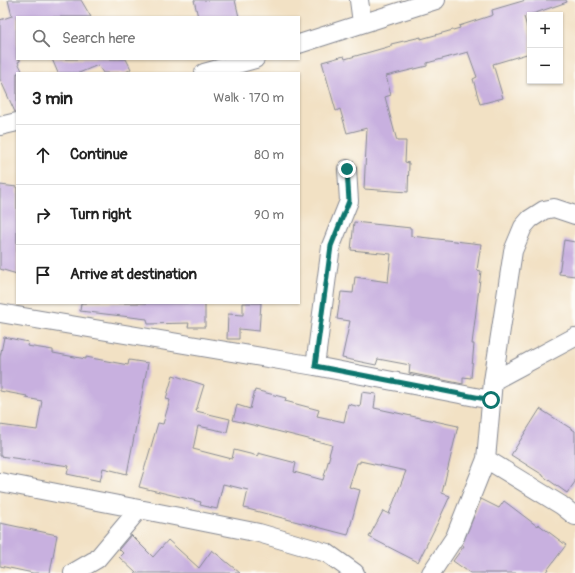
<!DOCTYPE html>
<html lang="en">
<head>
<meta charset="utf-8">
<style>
  body { margin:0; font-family:Pangolin,sans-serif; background:#f2f2f2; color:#222 }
  .controls { position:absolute; right:12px; top:12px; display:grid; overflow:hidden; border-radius:0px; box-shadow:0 1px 3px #0004 }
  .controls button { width:36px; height:36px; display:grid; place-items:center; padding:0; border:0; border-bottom:1px solid #e0e0e0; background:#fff; color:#222; font:20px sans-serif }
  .stop { position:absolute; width:12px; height:12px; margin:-9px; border:3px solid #0f766e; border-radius:50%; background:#fff }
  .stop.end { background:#0f766e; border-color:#fff; box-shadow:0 1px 4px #0008 }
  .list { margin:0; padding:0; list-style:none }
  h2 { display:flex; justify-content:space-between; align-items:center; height:52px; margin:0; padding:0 16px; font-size:17px }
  h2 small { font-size:13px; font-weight:400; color:#767676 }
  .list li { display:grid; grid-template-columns:26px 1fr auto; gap:12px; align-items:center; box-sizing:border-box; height:60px; padding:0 16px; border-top:1px solid #e0e0e0 }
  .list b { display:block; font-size:15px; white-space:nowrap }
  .list em { font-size:13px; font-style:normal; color:#767676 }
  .icon { flex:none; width:22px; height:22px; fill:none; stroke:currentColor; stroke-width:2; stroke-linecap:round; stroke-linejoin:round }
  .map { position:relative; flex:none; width:575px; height:573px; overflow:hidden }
  .search { position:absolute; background:#fff; box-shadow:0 1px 3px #0004; left:16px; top:16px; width:284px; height:44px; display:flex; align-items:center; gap:10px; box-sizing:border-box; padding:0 14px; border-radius:0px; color:#767676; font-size:15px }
  .panel { position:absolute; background:#fff; box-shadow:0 1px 3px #0004; left:16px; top:72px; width:284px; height:232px; border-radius:0px }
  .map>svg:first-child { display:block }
  .building { fill:#c8b0df }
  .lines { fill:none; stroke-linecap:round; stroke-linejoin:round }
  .minor-casing { stroke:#868891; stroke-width:20 }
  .minor { stroke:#fff; stroke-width:18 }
  .route { stroke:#0f766e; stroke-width:5 }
</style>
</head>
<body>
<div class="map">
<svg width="575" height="573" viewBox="0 0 575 573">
  <rect width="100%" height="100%" fill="#fdfcf7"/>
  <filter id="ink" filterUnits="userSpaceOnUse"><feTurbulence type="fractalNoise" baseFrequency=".025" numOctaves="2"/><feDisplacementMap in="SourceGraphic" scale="8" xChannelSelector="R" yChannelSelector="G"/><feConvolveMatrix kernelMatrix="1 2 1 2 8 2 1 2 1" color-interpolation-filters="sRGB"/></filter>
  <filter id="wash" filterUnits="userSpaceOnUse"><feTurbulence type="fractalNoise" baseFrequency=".012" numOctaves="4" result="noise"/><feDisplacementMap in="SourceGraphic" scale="16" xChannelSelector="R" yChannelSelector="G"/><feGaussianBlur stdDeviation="0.9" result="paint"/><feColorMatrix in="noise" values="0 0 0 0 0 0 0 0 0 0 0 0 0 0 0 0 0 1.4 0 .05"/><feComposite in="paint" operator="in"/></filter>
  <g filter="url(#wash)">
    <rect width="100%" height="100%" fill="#f2e1c4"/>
    <g id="blocks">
      <path class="building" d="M8 0H81L91 17H17V59H20V61L18 62 23 73H17V112H15L0 79V20L12 16Z
        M194 0H235L239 17H198Z
        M526 0H566L567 2 524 17 530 37V53L493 64 503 98 480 104 473 79 477 77 468 52 427 63V66L386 76 391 95 385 97 397 141H406L405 162 409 163 408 192 364 189 367 128 347 133 340 109 336 111 322 62 344 56 345 59 391 46V44L421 37V39L460 28 459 26 493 15 492 10Z
        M52 59H126L131 69 124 73H103L98 65 79 73H58Z
        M0 185 17 187V274L0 269Z
        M354 222 411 228V236L481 244 477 270 481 271 472 344H474L471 378 463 377V384L409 373 410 365 378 359 376 365 342 358 350 321 337 319 341 292 353 293 355 277 388 282 391 254 351 250Z
        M564 240 575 242V276L559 274Z
        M81 303H205V327H188L189 323 148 324 147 319 80 311Z
        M243 303H261L259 331 239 329V339H227L228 314 243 315Z
        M4 337 28 342 27 346 53 350V353L86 359V357L128 365 129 360 148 363 127 474 103 468 100 481 67 474 69 466 0 456V425L37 430 42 401 26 398 27 396 0 391V357Z
        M173 375 204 385 196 411 230 419 227 432 198 426 193 449 232 459 234 450 258 456V453L296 463 294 472 323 480 330 455H329L332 445 233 420 237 405 250 409 255 390 286 398 285 401 319 410 317 416 344 422 348 404 360 407 362 392 376 394 374 408 458 426 442 493 450 496 438 522 418 562 369 537 383 511 389 514 406 471 360 461V463H357L349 487 360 490 348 535 244 508 248 490 223 484 217 509 200 505 201 502 139 487 158 423 163 424 170 400 166 399Z
        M540 409 575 431V482L567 493 543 476V475L511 455Z
        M481 499 499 508 504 501 537 526 538 524 566 545 545 573H470L453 561 464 546 462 545Z
        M0 523 57 535 50 573H33L0 566Z
        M131 535 153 557 168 540 199 568 212 550 240 573H136L119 557 123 553 119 549Z"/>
    </g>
  </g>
  <g filter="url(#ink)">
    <use href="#blocks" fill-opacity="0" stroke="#868891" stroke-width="1"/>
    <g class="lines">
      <defs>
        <path id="minor" d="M359 0 362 23
          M299 44 436 0
          M204 73 255 59
          M0 126 17 122
          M0 313 47 321 315 366 491 400
          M315 366 331 246 349 201 347 169
          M493 381 575 337
          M486 459 561 505 575 516
          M0 482 139 509 259 533 327 553 355 573
          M73 573 97 559 139 509
          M431 573 455 537 486 459 493 381 513 251 523 227 530 219 544 210 554 208 575 215"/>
      </defs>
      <use href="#minor" class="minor-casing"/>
      <use href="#minor" class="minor"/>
    </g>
  </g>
  <g class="lines" filter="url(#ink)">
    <path class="route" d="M347 169 349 201 331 246 315 366 491 400"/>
  </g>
</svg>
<div class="controls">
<button>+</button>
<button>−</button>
</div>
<div class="stop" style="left:491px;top:400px"></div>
<div class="stop end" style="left:347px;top:169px"></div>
<div class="search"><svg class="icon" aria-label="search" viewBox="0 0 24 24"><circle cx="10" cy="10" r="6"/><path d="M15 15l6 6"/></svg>Search here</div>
<section class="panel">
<h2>3 min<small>Walk · 170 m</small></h2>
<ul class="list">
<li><svg class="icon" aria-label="ahead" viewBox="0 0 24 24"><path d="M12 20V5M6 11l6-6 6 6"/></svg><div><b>Continue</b></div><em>80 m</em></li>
<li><svg class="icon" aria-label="right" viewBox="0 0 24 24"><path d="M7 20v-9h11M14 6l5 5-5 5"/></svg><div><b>Turn right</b></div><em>90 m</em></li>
<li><svg class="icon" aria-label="arrive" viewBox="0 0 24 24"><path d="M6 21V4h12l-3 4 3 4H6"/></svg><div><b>Arrive at destination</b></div></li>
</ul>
</section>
</div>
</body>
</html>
